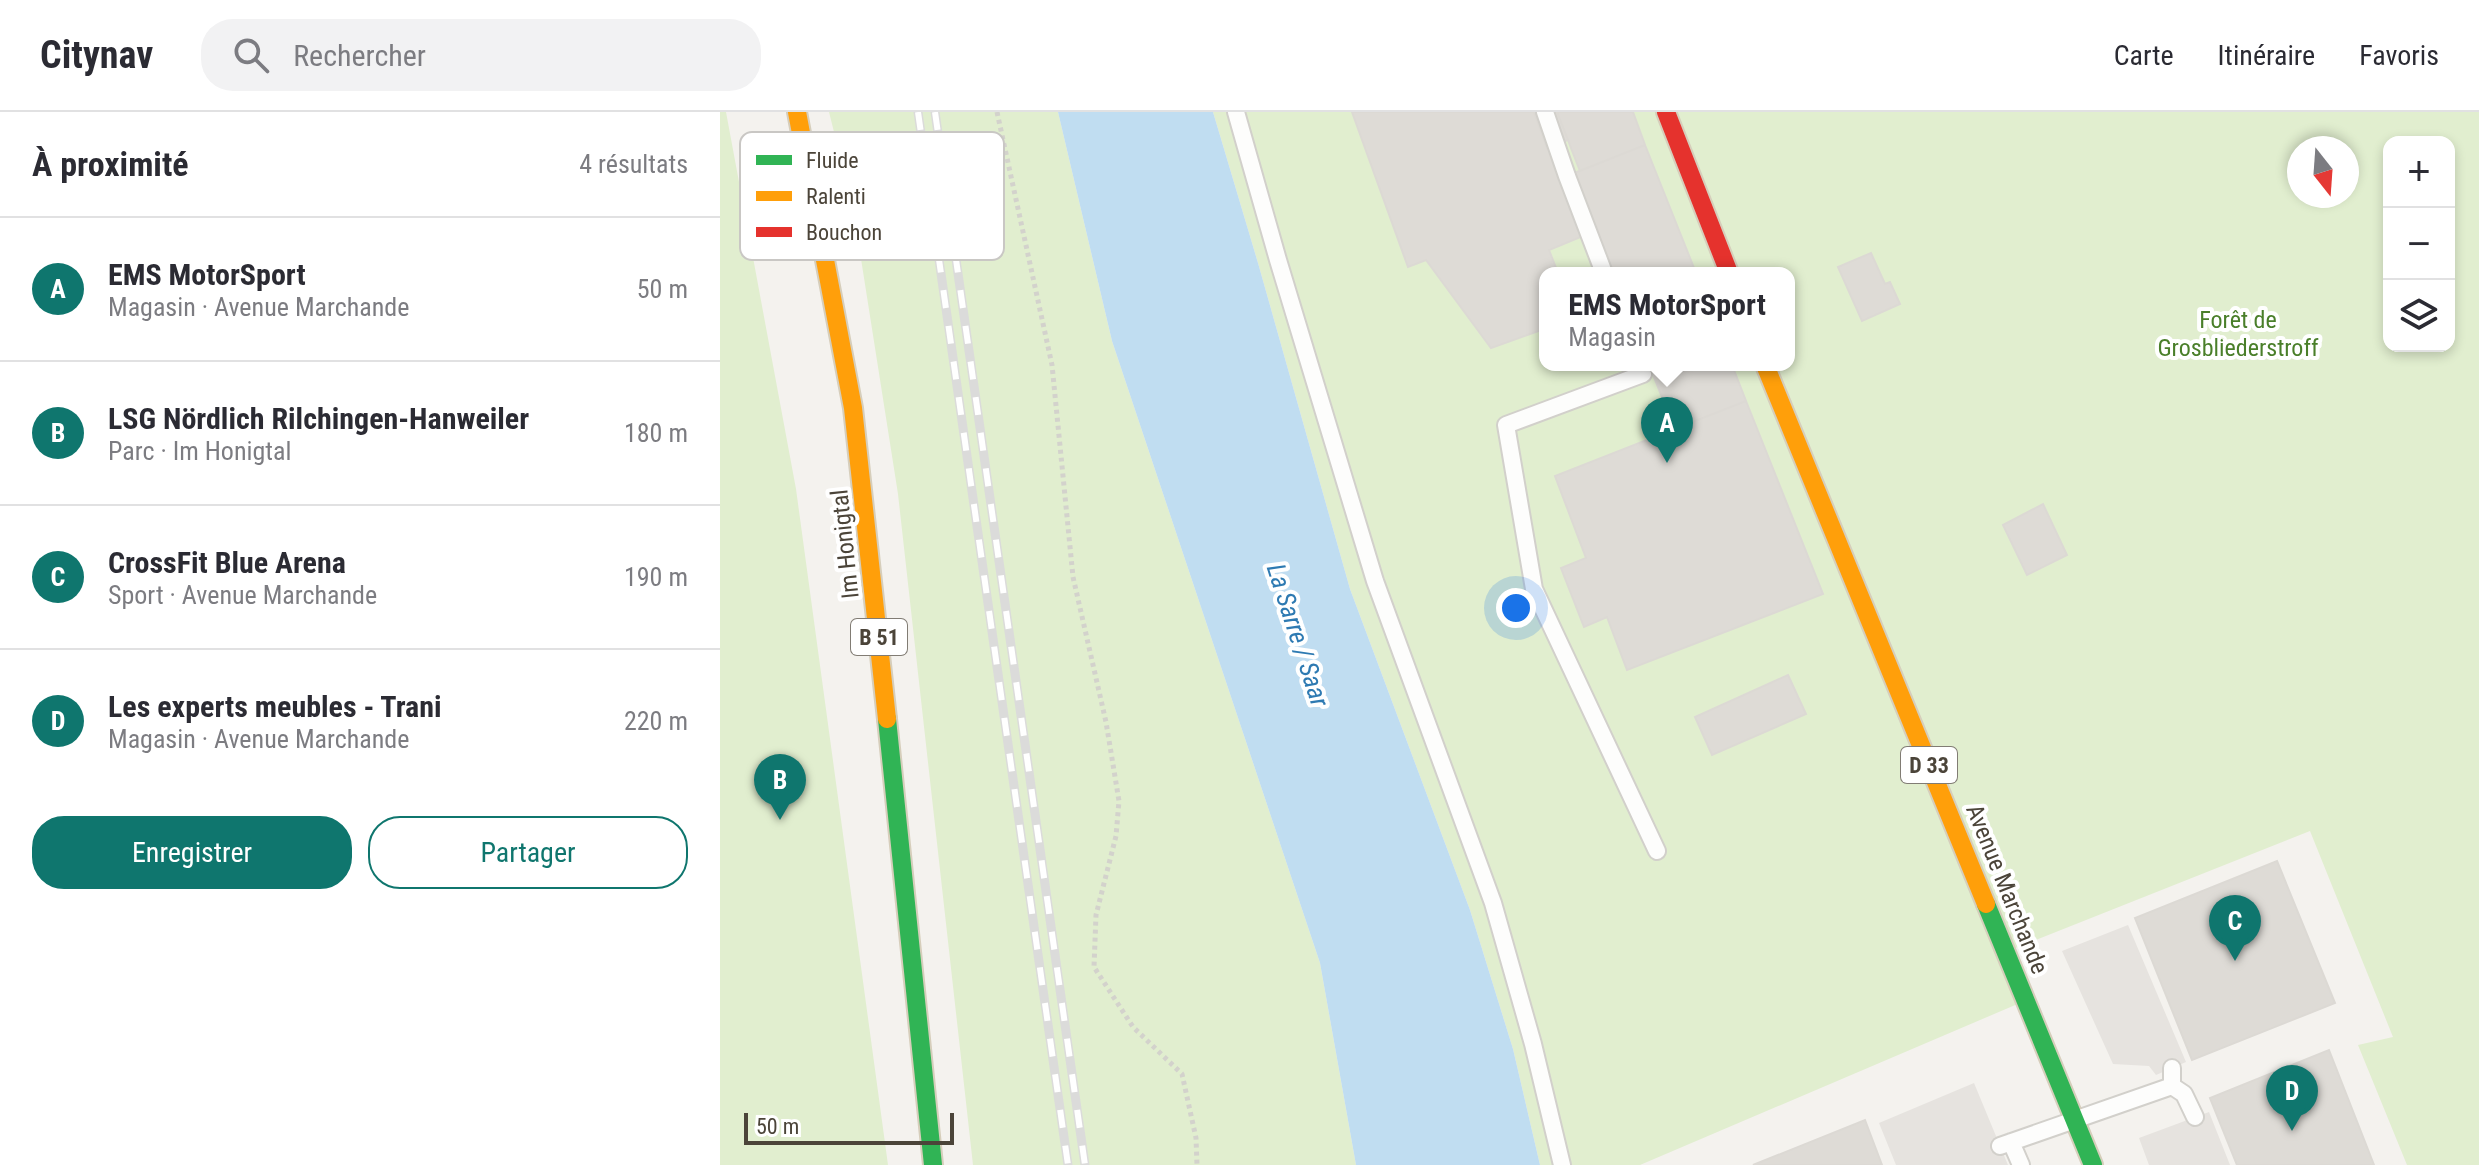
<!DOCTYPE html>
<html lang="fr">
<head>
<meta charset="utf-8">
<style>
  body { margin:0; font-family:"Roboto Condensed",sans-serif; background:#f2f2f3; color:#2b2b33 }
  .controls { position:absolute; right:24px; top:24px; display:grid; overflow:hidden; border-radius:16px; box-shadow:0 4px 12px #0003 }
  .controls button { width:72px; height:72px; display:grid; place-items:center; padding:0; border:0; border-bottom:2px solid #e1e1e2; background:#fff; color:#2b2b33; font:40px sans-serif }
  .compass { position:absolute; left:1567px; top:24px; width:72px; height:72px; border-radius:50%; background:#fff; box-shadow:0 4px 12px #0003; rotate:163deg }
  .scale { position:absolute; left:24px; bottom:20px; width:210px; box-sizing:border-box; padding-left:8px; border:4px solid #4b4439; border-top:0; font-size:22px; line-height:28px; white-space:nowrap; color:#4b4439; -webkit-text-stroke:6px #fff; paint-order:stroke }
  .you { position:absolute; left:796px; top:496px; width:28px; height:28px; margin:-20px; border:6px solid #fff; border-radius:50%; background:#1a73e8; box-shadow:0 0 0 12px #1a73e833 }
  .badge { display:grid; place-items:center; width:52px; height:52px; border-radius:50%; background:#0f766e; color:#fff; font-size:26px; font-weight:700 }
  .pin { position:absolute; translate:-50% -66px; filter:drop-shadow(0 2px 4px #0008) }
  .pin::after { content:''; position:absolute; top:42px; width:28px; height:24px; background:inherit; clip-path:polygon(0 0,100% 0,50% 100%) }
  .popup { position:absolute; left:819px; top:155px; width:256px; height:104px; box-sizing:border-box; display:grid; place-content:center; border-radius:16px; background:#fff; filter:drop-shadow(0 2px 6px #0005); font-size:26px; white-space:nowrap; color:#7c7c81 }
  .popup b { font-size:30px; color:#2b2b33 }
  .popup::after { content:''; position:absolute; left:50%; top:100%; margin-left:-16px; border:16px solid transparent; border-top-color:#fff }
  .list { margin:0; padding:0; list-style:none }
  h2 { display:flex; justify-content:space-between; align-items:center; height:104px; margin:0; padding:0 32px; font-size:34px }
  h2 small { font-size:26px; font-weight:400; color:#7c7c81 }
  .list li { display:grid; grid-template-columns:52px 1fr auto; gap:24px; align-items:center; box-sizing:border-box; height:144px; padding:0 32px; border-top:2px solid #e1e1e2 }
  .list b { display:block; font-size:30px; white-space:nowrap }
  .list p { margin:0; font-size:26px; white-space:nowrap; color:#7c7c81 }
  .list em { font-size:26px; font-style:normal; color:#7c7c81 }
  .actions { display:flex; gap:16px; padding:24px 32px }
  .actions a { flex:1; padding:18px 0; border:2px solid #0f766e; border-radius:32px; text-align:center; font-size:28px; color:#0f766e }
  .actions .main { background:#0f766e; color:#fff }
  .icon { flex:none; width:44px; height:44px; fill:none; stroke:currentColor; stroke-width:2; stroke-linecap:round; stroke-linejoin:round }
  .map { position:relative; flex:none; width:1759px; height:1053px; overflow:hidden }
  header { display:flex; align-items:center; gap:48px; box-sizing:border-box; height:112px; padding:0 40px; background:#fff; border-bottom:2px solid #e1e1e2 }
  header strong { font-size:38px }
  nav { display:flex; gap:44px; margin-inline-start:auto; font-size:28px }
  .search { width:560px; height:72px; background:#f2f2f3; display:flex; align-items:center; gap:20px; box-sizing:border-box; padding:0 28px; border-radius:32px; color:#7c7c81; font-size:30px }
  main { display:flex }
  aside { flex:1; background:#fff }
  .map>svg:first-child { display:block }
  .green { fill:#e1eecf; fill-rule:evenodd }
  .parking { fill:#e6e3df }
  .water { fill:#c0ddf1 }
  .building { fill:#dedbd6; stroke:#dcd9d4; stroke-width:2 }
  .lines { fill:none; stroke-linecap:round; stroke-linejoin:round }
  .lane-casing { stroke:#d2d0cb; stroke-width:20 }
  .fast-casing { stroke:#d6cebb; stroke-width:22 }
  .slow-casing { stroke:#d6cebb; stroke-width:22 }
  .jam-casing { stroke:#d6cebb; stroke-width:22 }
  .path { stroke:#d3d2cc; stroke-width:5; stroke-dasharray:4 4; stroke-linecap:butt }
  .lane { stroke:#fdfdfc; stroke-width:16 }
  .fast { stroke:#30b455; stroke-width:18 }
  .slow { stroke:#ff9f0a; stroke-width:18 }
  .jam { stroke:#e5322d; stroke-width:18 }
  .rail-casing { stroke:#dbdbda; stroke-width:9 }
  .rail { stroke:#fff; stroke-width:6; stroke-dasharray:18; stroke-linecap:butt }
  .labels { text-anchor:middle; stroke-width:8; stroke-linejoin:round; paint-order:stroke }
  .shield { fill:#fff; stroke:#817c74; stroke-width:2 }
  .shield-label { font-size:22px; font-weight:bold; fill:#4b4439 }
  .park-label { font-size:24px; fill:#4a7f2a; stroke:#fff }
  .street-label { font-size:24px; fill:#4b4439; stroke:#fff }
  .water-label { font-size:26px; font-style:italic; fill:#2e7ab2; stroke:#fff }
  .key { fill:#fff; stroke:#c9c7c4; stroke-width:2 }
  .key-label { font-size:22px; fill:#4b4439 }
</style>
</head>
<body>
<header>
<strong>Citynav</strong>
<div class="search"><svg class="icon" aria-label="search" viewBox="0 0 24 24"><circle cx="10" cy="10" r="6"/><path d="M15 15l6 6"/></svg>Rechercher</div>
<nav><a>Carte</a><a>Itinéraire</a><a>Favoris</a></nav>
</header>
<main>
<aside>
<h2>À proximité<small>4 résultats</small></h2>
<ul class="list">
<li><span class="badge">A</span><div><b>EMS MotorSport</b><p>Magasin · Avenue Marchande</p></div><em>50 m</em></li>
<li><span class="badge">B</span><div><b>LSG Nördlich Rilchingen-Hanweiler</b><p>Parc · Im Honigtal</p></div><em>180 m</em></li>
<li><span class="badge">C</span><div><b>CrossFit Blue Arena</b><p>Sport · Avenue Marchande</p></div><em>190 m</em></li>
<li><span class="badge">D</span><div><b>Les experts meubles - Trani</b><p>Magasin · Avenue Marchande</p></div><em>220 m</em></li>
</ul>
<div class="actions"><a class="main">Enregistrer</a><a>Partager</a></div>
</aside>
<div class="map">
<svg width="1759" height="1053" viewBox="0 0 1759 1053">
  <rect width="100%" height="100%" fill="#f4f2ee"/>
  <path class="green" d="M0 0H6L76 377 168 1053H0Z
    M109 0H338L392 229 600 851 636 1053H253L178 382 133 96Z
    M493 0H1759V1053H1687L1638 933 1673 925 1590 719 1288 839 1307 888 920 1053H820L793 937 750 798 630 477 538 151ZM1669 30H1729V234H1669ZM1579 36H1627V84H1579ZM825 161H1069V253H825Z"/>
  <path class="parking" d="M1408 813 1466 950 1436 963 1429 954 1393 952 1342 839Z
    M1254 971 1288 1053H1176L1159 1011Z
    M1489 1000 1510 1053H1429L1419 1026Z"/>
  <path class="water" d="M338 0H493L538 151 630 477 750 798 793 937 820 1053H636L600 851 392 229Z"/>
  <path class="building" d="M632 0H814L863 124 829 138 838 161H825V219L824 217 771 236 706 148 688 155Z
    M814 0H837L848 28 827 36Z
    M837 0H913L925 33 860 59Z
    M925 33 976 161H893L854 61Z
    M1151 141 1165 172 1170 170 1180 192 1142 209 1118 155Z
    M929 253H1012L1026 289 955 317Z
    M1026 289 1103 482 907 558 887 505 864 515 841 456 866 446 835 364Z
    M1323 392 1347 443 1307 463 1283 413Z
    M1068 563 1086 602 992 643 975 605Z
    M1557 749 1615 891 1472 948 1415 806Z
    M1609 938 1654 1053H1517L1490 986Z
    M1145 1008 1162 1053H1033Z"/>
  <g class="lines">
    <defs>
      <path id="lane" d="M516 0 558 148 655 469 773 791 813 932 842 1053
        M825 0 847 64 884 161
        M919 253 923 262 786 313 814 477 937 739
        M1452 974 1464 982 1475 1005
        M1291 1030 1301 1053
        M1280 1034 1452 974V956"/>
      <path id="fast" d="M167 607 213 1053
        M1266 792 1373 1053"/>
      <path id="slow" d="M77 0 133 296 167 607
        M1045 253 1266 792"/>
      <path id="jam" d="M946 0 1009 161"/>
    </defs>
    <use href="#lane" class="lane-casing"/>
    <use href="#fast" class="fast-casing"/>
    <use href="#slow" class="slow-casing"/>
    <use href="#jam" class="jam-casing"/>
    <path class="path" d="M277 0 332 253 353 465 386 610 399 689 396 724 376 803 374 855 413 915 462 962 476 1026 477 1053"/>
    <use href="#lane" class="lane"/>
    <use href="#fast" class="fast"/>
    <use href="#slow" class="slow"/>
    <use href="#jam" class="jam"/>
    <defs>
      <path id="rail" d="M198 0 348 1053
        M215 0 365 1053"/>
    </defs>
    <use href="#rail" class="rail-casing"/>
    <use href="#rail" class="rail"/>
  </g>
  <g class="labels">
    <g class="shield">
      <rect x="131" y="507" width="56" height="36" rx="6"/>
      <rect x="1181" y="635" width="56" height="36" rx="6"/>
    </g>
    <g class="shield-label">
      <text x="159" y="533">B 51</text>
      <text x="1209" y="661">D 33</text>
    </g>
    <g class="park-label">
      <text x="1518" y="216">Forêt de<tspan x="1518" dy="28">Grosbliederstroff</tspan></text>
    </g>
    <g class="street-label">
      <text transform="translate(125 432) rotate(-96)" y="8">Im Honigtal</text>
      <text transform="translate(1287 777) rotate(68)" y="8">Avenue Marchande</text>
    </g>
    <g class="water-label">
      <text transform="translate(578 523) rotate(72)" y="9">La Sarre / Saar</text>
    </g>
  </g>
  <rect x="20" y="20" width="264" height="128" rx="12" class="key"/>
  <rect x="36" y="43" width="36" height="10" fill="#30b455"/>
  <rect x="36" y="79" width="36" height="10" fill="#ff9f0a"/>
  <rect x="36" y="115" width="36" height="10" fill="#e5322d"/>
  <g class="key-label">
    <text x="86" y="56">Fluide</text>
    <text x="86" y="92">Ralenti</text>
    <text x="86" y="128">Bouchon</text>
  </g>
</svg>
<div class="controls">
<button>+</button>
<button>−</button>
<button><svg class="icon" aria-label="layers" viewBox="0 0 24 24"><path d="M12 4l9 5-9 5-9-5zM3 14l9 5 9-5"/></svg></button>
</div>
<svg class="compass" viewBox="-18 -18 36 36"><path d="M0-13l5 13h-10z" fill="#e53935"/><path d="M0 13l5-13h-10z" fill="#7c7c81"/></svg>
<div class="scale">50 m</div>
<div class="you"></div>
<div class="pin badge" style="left:947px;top:351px">A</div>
<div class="popup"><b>EMS MotorSport</b>Magasin</div>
<div class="pin badge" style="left:60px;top:708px">B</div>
<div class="pin badge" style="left:1515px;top:849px">C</div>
<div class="pin badge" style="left:1572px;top:1019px">D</div>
</div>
</main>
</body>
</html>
